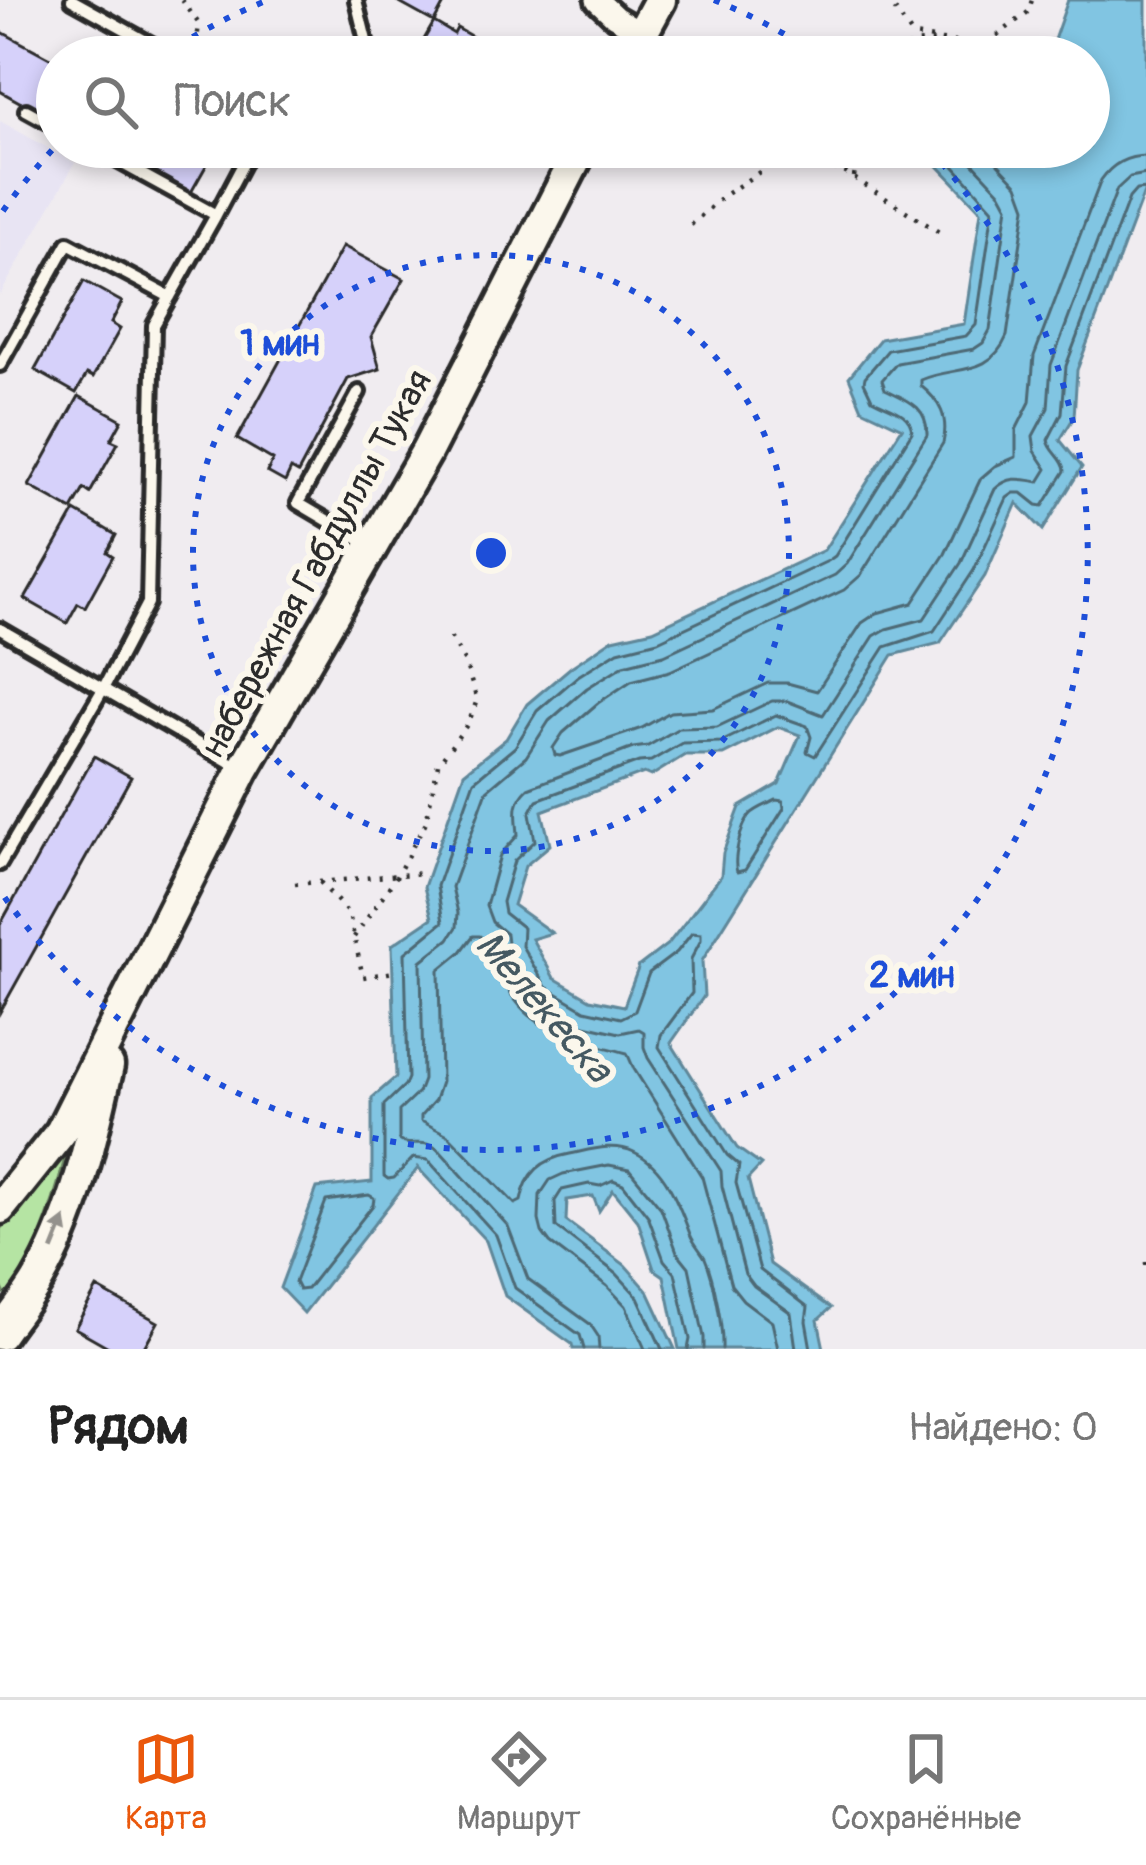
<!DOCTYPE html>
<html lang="ru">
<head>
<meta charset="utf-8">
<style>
  body { margin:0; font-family:Pangolin,sans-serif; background:#f2f2f2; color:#222 }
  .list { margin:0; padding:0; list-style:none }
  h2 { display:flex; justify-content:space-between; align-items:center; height:156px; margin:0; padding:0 48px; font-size:51px }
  h2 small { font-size:39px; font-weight:400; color:#767676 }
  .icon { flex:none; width:66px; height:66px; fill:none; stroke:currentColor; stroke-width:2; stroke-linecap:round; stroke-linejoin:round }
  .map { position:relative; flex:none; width:1146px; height:1349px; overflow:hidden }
  .search { position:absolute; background:#fff; box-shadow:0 6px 18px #0003; left:36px; right:36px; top:36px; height:132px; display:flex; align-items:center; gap:30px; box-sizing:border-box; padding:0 42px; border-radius:66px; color:#767676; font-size:45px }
  .sheet { height:348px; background:#fff }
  nav { display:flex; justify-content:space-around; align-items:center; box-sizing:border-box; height:168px; border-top:3px solid #e0e0e0; background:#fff; font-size:33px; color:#767676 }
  nav a { display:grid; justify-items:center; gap:6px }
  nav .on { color:#ea580c }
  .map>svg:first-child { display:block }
  .built { fill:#e8e4f3 }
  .green { fill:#b5e4a3; stroke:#708867; stroke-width:3 }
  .water { fill:#81c5e2; stroke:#5f8799; stroke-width:3; fill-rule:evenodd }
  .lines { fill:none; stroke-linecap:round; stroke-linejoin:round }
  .shore { stroke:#4d6974; stroke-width:3 }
  .building { fill:#d6d1fa; stroke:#2b2b2b; stroke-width:3 }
  .lane-casing { stroke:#2b2b2b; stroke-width:20 }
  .street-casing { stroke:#2b2b2b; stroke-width:30 }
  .secondary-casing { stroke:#2b2b2b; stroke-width:39 }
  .path { stroke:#2b2b2b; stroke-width:4.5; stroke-dasharray:3 9; stroke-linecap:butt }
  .lane { stroke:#fbf7ec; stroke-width:10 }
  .street { stroke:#fbf7ec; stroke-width:21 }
  .secondary { stroke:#fbf7ec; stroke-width:30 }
  .oneway { fill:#93918c }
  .ring { fill:none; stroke:#1d4ed8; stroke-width:6; stroke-dasharray:6 12 }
  .labels { text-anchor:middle; stroke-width:12; stroke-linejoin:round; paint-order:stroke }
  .street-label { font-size:36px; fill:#2b2b2b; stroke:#fbf7ec }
  .water-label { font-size:39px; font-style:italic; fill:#455962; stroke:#fbf7ec }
  .centre { fill:#1d4ed8; stroke:#fbf7ec; stroke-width:6 }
  .ring-label { font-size:36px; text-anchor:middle; font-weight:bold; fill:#1d4ed8; stroke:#fbf7ec; stroke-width:12; stroke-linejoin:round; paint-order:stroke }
</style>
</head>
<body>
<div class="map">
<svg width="1146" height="1349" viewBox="0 0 1146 1349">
  <rect width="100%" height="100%" fill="#f0ecf0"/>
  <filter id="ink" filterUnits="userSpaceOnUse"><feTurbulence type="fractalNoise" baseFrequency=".00833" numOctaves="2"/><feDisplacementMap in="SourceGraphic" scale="24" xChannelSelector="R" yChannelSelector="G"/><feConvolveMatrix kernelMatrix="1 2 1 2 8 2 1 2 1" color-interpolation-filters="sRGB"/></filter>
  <g filter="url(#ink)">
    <path class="built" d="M0 121 75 163 0 295Z"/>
    <path class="green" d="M71 1132C58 1192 40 1248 8 1301L0 1284V1229L18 1210Z"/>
    <path class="water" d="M1068 0H1146V187L1077 370 1074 417 1060 440 1082 467 1043 530 1017 503 985 576 940 643 893 655 702 961 704 996 671 1043 737 1148 761 1165 748 1179 770 1264 831 1308 818 1320 824 1349H679L664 1276 654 1269 638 1221 613 1190 599 1211 593 1196 567 1200 566 1221 625 1265 648 1291 675 1349H573L572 1344 505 1296 486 1241 418 1168 304 1313 280 1288 317 1188 372 1182V1098L396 1077 392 945 432 918 424 887 464 773 506 739 527 704 571 667 613 639 653 630 824 550 902 428 862 409 849 377 880 339 964 324 981 211 920 147H1089V57H1048ZM778 727 800 735 779 784 740 807 723 853 721 876 669 943 639 966 624 1006 590 999 554 978 532 939 552 933 513 905 525 866 550 845 542 811 644 773 651 776 685 755H723Z"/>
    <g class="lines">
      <path class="shore" d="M982 147 1018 185 1026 207 1007 336C989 378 955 365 921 380V386C940 401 949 418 943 443L861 575 844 590 670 671 631 681 598 703 563 733 553 748 555 755 560 756 642 728 670 712 713 709 768 683H787L817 691 862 623 877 613 913 603 945 554 981 478 995 466 1016 457V430L1030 402 1034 356 1101 180C1112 164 1126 156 1146 156
        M776 800 783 801 784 808 745 870 737 872C733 860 740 827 750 815 755 809 769 804 776 800Z
        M369 1195 374 1198 373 1205 307 1289 299 1290 295 1282 326 1201Z
        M584 1349 580 1335 515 1288 496 1235 428 1160 413 1158 394 1178 388 1179 384 1176V1105L405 1085 408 1078 405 953 443 922 437 886 474 781 515 747 537 711 578 676 618 651 658 641 828 561 835 556 912 432C911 411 887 408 872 399L864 382 865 377 888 350 966 336 976 325 993 209 937 147
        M599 1349 598 1336 590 1324 528 1279 508 1226 440 1151C423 1136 411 1149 399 1140V1111L418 1093 423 1080 421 961 449 939 457 927 458 913 452 887 487 790 526 757 549 721 587 688 624 665 664 655 835 575 847 564 927 435C928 406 907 400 885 389L882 380 897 363 974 349 983 343 990 330 1008 206 1001 193 958 147
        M645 1349 626 1306 607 1286 550 1243 542 1232 539 1220 540 1195 550 1180 563 1174 609 1165 629 1169 661 1208 677 1252 689 1267 704 1337V1349
        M662 1349 638 1297 617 1274 556 1227 555 1201 562 1190 589 1184 600 1186 613 1180 623 1184 648 1216 664 1260 675 1273 690 1339 688 1349
        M722 1349C723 1326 714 1279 705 1258 700 1249 694 1244 690 1234 679 1205 665 1166 634 1152 614 1142 590 1150 570 1154 542 1159 526 1173 521 1201L515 1204 448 1135 421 1121V1116L435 1100 441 1082 439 970 461 952 473 936H480C491 946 498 971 506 986 534 1036 577 1039 627 1053L634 1069 702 1177 731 1285 743 1300 772 1322 778 1349
        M796 1349 791 1313 754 1286 745 1274 722 1186 721 1171 648 1058 644 1047V1032L639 1029 620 1033 580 1024 539 1001 530 992 508 951 506 934 492 922 486 906 500 855 518 835C517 816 512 803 528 788L633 748 648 746 679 728 717 727 772 701H787L823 715 874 636 886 629 924 619 961 563 995 489C1010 475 1022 479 1039 482L1047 469 1035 451 1033 436 1048 408 1051 365 1117 189 1130 177 1146 174
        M811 1349 806 1321 808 1307 760 1270 736 1183 739 1165 727 1155 659 1047 661 1035 692 993 691 959 701 940V934L692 933 677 952 649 973 635 1011 621 1018 585 1010 546 987 522 946 523 928 504 913 502 902 514 861 535 841 530 813 537 800 639 762 651 761 682 743 721 742 776 715 807 726 811 737 807 752 815 756 885 647 934 631 974 570 1007 498 1014 493H1022L1037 505 1043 506 1065 471C1065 459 1050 452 1048 440L1062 413 1066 366 1129 198 1136 190 1146 189"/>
    </g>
    <path class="building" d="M394 0H446L434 22Z
      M434 22 454 34 457 28 507 57H414Z
      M0 31 57 62V123L0 91Z
      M101 147H210L215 150 189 196Z
      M343 246 404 279 371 337 380 369 348 379 298 473 291 469 285 482 267 472 273 460 237 439Z
      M84 281 122 302 111 323 120 329 93 377 87 374 76 393 35 370Z
      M79 396 122 420 111 440 118 443 90 493 84 489 72 510 29 486Z
      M75 511 116 535 107 552 113 556 85 607 78 603 67 623 25 599Z
      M94 756 131 777 0 1012V925Z
      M97 1288 158 1322 143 1349H112L75 1328Z"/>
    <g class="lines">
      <defs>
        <path id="lane" d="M72 0 175 57
          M356 0 370 57
          M26 110 57 127
          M92 147 216 215 252 147
          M0 365 68 243 170 297
          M359 392 298 503 369 545
          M0 629 240 768
          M0 864 103 689 148 603 154 325 216 215"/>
        <path id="street" d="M597 0 615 17 641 32"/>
        <path id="secondary" d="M629 57 660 0
          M0 1208 61 1132 243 770 427 451 582 147
          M0 1334C12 1316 27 1299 38 1280 76 1215 91 1139 108 1066"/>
      </defs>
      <use href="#lane" class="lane-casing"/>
      <use href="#street" class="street-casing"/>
      <use href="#secondary" class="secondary-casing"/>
      <path class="path" d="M182 0 199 24 195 57
        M888 0 913 36 984 46 1028 12 1032 0
        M902 57 912 43 937 41
        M854 177 859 147
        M691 225 723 196 787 154 846 173 939 232
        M320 882 349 914 363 977 394 972
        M295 884 423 873
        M354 937 396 877 426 822 438 764 469 722 477 700 465 662 450 636
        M1146 1262V1267"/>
      <use href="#lane" class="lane"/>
      <use href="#street" class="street"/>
      <use href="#secondary" class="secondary"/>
    </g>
    <defs><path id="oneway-solid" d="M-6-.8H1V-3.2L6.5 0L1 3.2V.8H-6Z" transform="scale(3)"/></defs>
    <use class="oneway" href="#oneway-solid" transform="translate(59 1234) rotate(-68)"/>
  </g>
  <g class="ring">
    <circle cx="491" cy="553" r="298"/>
    <path d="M3 211A596 596 0 0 1 55 147M162 56A596 596 0 0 1 268 0M714 0A596 596 0 0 1 820 56M930 150A596 596 0 1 1 3 895"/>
  </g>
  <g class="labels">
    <g class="street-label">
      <text transform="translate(315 563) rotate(-61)" y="13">набережная Габдуллы Тукая</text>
    </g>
    <g class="water-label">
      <text transform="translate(545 1006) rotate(49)" y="14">Мелекеска</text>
    </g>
  </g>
  <circle cx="491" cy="553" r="18" class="centre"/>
  <g class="ring-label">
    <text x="280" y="355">1 мин</text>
    <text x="912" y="987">2 мин</text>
  </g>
</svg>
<div class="search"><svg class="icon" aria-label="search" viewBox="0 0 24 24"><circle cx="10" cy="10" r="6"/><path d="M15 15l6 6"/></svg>Поиск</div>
</div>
<section class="sheet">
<h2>Рядом<small>Найдено: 0</small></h2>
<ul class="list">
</ul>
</section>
<nav>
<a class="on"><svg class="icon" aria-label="map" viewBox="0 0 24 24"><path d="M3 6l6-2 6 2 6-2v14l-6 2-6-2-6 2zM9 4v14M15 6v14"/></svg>Карта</a>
<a><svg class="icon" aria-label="directions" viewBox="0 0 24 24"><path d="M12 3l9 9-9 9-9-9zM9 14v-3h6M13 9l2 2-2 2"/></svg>Маршрут</a>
<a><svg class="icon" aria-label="saved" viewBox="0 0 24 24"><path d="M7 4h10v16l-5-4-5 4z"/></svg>Сохранённые</a>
</nav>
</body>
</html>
